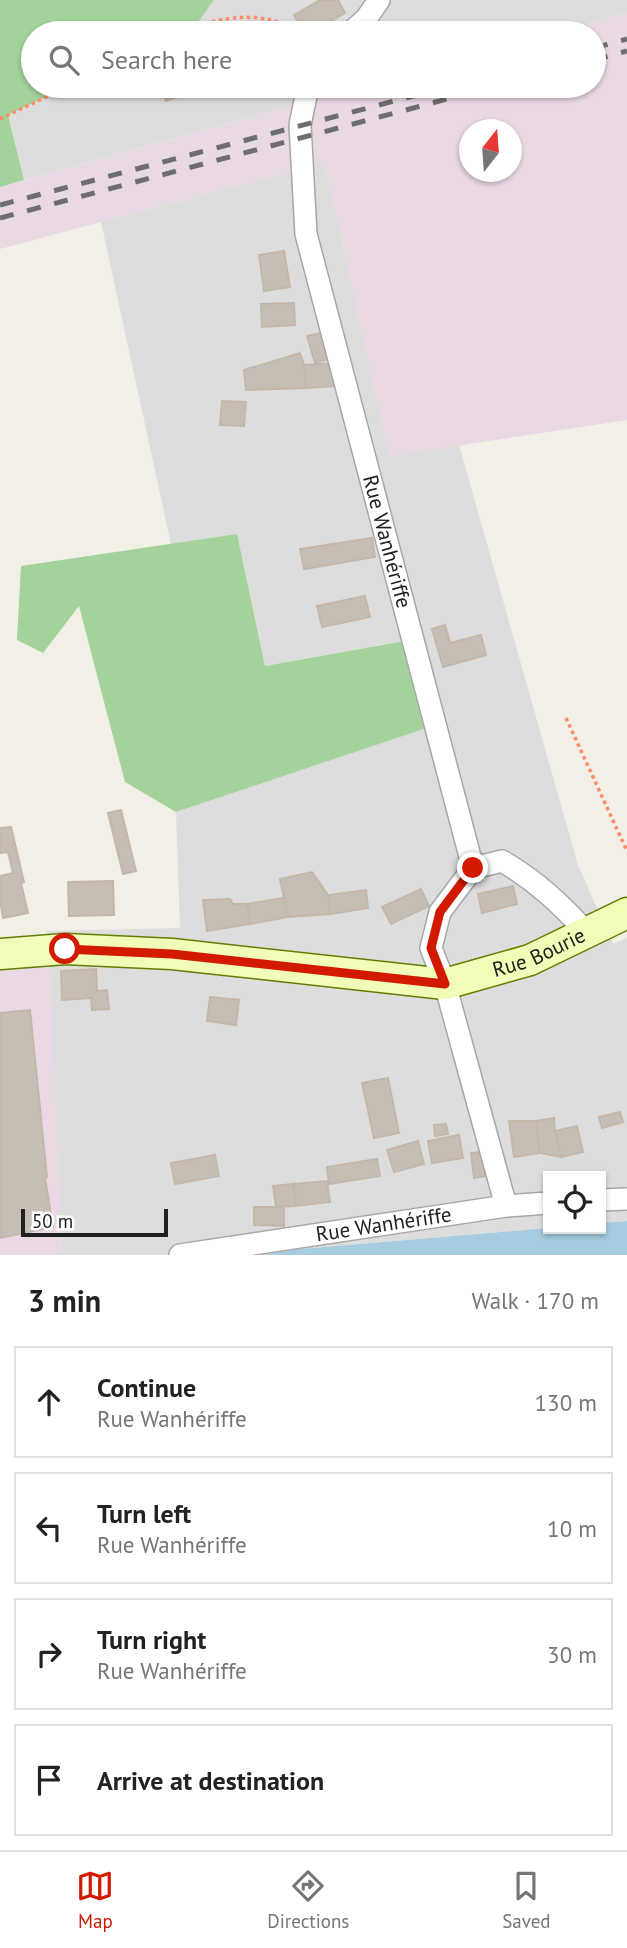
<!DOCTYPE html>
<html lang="en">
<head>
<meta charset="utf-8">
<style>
  body { margin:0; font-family:"PT Sans",sans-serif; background:#f2f2f2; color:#222 }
  .controls { position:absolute; right:21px; bottom:21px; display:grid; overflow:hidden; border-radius:0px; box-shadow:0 2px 5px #0004 }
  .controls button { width:63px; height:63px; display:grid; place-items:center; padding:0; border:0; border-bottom:2px solid #e0e0e0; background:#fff; color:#222; font:35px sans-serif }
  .compass { position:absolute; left:459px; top:119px; width:63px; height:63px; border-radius:50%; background:#fff; box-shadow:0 2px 5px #0004; rotate:17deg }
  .scale { position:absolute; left:21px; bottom:18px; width:147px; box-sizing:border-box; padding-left:7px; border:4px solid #202020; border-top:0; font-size:19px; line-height:24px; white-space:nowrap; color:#202020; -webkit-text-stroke:5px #fff; paint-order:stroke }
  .stop { position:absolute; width:21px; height:21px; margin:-16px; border:5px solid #d11a00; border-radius:50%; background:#fff }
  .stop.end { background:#d11a00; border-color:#fff; box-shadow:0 2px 7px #0008 }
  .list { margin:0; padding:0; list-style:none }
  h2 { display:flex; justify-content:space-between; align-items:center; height:91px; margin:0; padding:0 28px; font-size:30px }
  h2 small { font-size:23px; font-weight:400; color:#767676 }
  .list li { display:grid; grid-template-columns:46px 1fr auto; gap:21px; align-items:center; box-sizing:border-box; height:112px; margin:0 14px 14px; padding:0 14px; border:2px solid #e0e0e0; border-radius:0px }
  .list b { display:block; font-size:26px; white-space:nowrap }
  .list p { margin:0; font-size:23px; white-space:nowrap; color:#767676 }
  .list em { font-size:23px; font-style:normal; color:#767676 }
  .icon { flex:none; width:38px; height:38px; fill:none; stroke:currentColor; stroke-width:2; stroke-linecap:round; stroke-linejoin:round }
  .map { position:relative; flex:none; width:627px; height:1255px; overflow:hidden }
  .search { position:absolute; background:#fff; box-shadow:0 2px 5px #0004; left:21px; right:21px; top:21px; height:77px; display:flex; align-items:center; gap:18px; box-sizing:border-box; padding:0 24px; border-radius:38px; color:#767676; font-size:26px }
  .sheet { height:595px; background:#fff }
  nav { display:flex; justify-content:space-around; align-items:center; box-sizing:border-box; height:98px; border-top:2px solid #e0e0e0; background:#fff; font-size:19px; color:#767676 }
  nav a { display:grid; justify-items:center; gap:4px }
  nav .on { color:#d11a00 }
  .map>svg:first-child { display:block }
  .residential { fill:#dedddd }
  .industrial { fill:#ead8e5; fill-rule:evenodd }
  .forest { fill:#a3d29a }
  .water { fill:#a5cce0 }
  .building { fill:#c6beb5; stroke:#c4b7a8; stroke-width:2 }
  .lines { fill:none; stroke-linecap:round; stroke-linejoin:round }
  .street-casing { stroke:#a7a7a7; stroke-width:24 }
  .secondary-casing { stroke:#617e00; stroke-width:33 }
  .path { stroke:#ff8b6a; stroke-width:3.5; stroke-dasharray:3.5 3.5; stroke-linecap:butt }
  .street { stroke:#fff; stroke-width:21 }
  .secondary { stroke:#f1fcb9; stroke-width:30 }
  .rail { stroke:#6e6e6e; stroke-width:5; stroke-dasharray:14 14; stroke-linecap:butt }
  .route { stroke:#d11a00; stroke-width:9 }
  .labels { text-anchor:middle; stroke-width:7; stroke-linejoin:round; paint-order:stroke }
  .street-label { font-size:21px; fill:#202020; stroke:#fff }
</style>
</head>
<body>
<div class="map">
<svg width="627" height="1255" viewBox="0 0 627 1255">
  <rect width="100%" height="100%" fill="#f1efe6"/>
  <path class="residential" d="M214 0H627V13L553 33H179L196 25Z
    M69 86H364L24 180 8 115Z
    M325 162 389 455 459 445 578 865 613 944 627 938V1221L601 1223V1176H548V1228L289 1250 265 1255H62L47 931 180 928 176 812 424 729 405 641 265 666 237 534 171 544 101 222Z"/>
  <path class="industrial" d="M627 13V420L389 456 325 162 0 249V187L364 86H594V33H553ZM470 130H512V172H470Z
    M49 966 62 1255H0V970Z"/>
  <path class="forest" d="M0 0H214L196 25 179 33H33V86H69L8 115 24 180 0 187Z
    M237 534 265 666 405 641 424 729 176 812 125 782 79 606 43 653 17 640 21 566Z"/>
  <path class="water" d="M627 1221V1255H265L289 1250 548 1228 601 1229V1223Z"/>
  <path class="building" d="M320 0H338L345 13 311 33H305L294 15Z
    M269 23 273 33H242V32Z
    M161 86H204V88L166 101Z
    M284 251 290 287 264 291 259 255Z
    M294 303 295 325 262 327 261 304Z
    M321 333 328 359 315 363 307 336Z
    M300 353 304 365 306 388 246 390 244 370Z
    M336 363 337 386 306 388 304 365Z
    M222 401 246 402 244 426 220 425Z
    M372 538 375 557 304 569 300 549Z
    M365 596 370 617 322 627 317 606Z
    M445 625 450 643 481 635 486 655 443 667 432 629Z
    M121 810 136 871 123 874 108 813Z
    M11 827 24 882 21 883 28 913 3 918 0 900V876L13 873 8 852 0 853V828Z
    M312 872 328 895 330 914 288 917 280 879Z
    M113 881 114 915 69 916 68 882Z
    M513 886 517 904 482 913 478 894Z
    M421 889 429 906 391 924 382 907Z
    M366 890 368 908 330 914 328 895Z
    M284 898 288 917 250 924 247 904Z
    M230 899 233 904H247L250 924 207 931 203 900Z
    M96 969 97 991 107 990 109 1009 92 1010 91 998 62 1000 61 971Z
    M210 997 239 1000 236 1025 207 1021Z
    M30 1010 47 1177 45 1178 53 1227 0 1238V1013Z
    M388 1078 399 1133 374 1138 362 1083Z
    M620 1112 623 1122 602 1128 599 1117Z
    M554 1118 555 1131 561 1157 540 1153 536 1121Z
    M509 1121H536L540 1153 514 1157Z
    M446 1124 448 1134 435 1136 434 1125Z
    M577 1126 583 1152 561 1157 555 1131Z
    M459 1135 463 1158 432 1163 428 1141Z
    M418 1141 424 1164 394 1172 387 1150Z
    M483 1152 486 1176 474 1178 471 1153Z
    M215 1155 219 1176 175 1184 171 1163Z
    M377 1159 380 1176 329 1184 327 1167Z
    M327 1181 330 1202 296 1206 293 1184Z
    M293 1184 296 1206 276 1207 273 1186Z
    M254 1207H284V1226L254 1225Z"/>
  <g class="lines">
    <defs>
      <g id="street">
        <path d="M350 33 366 19 379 0"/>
        <path id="s1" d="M308 86 300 125 306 234 473 868 440 912 431 948 445 984 506 1206"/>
        <path d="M473 868 502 861C536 881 560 903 587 933"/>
        <path d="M601 1200 627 1199"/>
        <path id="s2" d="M180 1255 506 1206 548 1203"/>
      </g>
      <g id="secondary">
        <path id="s3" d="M0 954 65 949 172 954 445 984 530 960 627 913"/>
      </g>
    </defs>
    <use href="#street" class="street-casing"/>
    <use href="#secondary" class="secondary-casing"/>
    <path class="path" d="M179 33C212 18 267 7 297 33
      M0 119 69 86
      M566 718 627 851"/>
    <use href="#street" class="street"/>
    <use href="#secondary" class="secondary"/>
    <path class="rail" d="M594 48 627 39
      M594 60 627 51
      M0 205 451 86
      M0 218 496 86"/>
  </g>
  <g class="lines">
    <path class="route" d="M65 949 172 954 445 984 431 948 440 912 473 868"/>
  </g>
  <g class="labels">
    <g class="street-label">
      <text dy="7" stroke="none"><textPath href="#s1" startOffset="467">Rue Wanhériffe</textPath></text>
      <text dy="7" stroke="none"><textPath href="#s3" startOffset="546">Rue Bourie</textPath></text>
      <text dy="7" stroke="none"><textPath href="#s2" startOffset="206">Rue Wanhériffe</textPath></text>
    </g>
  </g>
</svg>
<div class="controls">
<button><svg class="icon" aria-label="locate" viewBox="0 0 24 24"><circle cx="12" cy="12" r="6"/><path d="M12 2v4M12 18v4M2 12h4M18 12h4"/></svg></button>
</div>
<svg class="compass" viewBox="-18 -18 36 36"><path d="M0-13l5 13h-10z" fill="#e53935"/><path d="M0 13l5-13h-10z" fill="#767676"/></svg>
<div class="scale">50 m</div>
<div class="stop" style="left:65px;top:949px"></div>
<div class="stop end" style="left:473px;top:868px"></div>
<div class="search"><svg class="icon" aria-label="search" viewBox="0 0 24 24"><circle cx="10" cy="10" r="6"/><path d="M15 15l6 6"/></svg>Search here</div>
</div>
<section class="sheet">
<h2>3 min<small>Walk · 170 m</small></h2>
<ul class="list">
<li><svg class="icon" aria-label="ahead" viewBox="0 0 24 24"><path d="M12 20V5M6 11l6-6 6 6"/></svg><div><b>Continue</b><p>Rue Wanhériffe</p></div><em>130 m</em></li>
<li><svg class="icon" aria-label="left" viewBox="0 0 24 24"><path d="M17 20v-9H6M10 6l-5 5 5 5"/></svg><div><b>Turn left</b><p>Rue Wanhériffe</p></div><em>10 m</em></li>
<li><svg class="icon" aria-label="right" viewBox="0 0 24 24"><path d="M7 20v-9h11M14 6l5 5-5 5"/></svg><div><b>Turn right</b><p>Rue Wanhériffe</p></div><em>30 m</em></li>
<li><svg class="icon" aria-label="arrive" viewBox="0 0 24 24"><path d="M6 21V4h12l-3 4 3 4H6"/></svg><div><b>Arrive at destination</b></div></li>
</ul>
</section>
<nav>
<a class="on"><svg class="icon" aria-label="map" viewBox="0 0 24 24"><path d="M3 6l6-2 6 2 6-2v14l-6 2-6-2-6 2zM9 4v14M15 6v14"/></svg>Map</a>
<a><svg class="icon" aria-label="directions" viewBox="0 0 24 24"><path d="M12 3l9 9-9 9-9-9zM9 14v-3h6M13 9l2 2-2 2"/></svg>Directions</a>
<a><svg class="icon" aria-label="saved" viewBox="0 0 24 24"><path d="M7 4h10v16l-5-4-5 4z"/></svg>Saved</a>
</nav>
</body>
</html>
